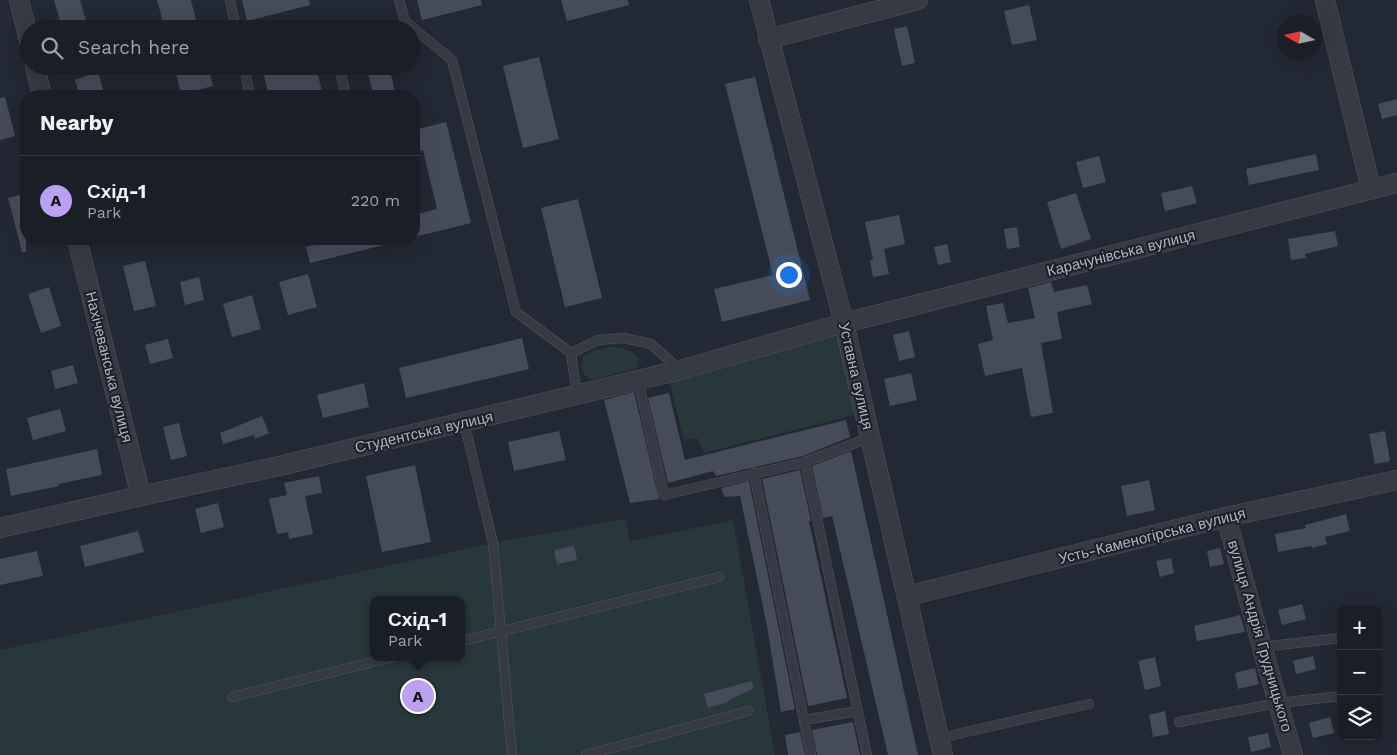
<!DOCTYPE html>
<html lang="en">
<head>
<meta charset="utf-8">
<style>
  body { margin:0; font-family:"Work Sans",sans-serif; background:#23272f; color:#f1f3f6 }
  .controls { position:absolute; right:15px; bottom:15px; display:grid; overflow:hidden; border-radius:10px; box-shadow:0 5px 20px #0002 }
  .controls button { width:45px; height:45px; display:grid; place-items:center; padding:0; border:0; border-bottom:1px solid #383c44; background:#1a1e27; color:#f1f3f6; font:25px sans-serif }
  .compass { position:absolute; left:1277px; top:15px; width:45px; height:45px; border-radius:50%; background:#1a1e27; box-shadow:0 5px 20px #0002; rotate:279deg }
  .you { position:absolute; left:788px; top:274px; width:18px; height:18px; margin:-12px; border:4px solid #fff; border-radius:50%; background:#1a73e8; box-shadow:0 0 0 8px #1a73e833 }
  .badge { display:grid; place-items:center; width:32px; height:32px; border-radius:50%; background:#bca0f2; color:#111; font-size:16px; font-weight:700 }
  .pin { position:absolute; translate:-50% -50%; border:2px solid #fff; box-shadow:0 1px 5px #0006 }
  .popup { position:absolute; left:370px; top:596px; width:95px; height:65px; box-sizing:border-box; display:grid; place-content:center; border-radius:10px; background:#1a1e27; filter:drop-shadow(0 1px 4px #0005); font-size:16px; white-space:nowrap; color:#9fa2a7 }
  .popup b { font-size:19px; color:#f1f3f6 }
  .popup::after { content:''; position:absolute; left:50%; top:100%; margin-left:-10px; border:10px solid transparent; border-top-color:#1a1e27 }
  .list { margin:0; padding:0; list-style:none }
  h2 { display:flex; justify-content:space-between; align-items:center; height:65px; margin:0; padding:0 20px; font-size:21px }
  h2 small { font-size:16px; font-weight:400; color:#9fa2a7 }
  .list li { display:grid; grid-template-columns:32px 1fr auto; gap:15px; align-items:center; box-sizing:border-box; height:90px; padding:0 20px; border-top:1px solid #383c44 }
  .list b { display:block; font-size:19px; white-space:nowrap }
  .list p { margin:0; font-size:16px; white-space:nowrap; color:#9fa2a7 }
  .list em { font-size:16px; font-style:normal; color:#9fa2a7 }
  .icon { flex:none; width:28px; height:28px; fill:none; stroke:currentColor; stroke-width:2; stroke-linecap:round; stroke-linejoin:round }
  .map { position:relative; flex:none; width:1397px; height:755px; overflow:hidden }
  .search { position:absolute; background:#1a1e27; box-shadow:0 5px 20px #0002; left:20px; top:20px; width:400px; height:55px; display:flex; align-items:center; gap:12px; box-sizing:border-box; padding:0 18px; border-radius:28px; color:#9fa2a7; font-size:19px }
  .panel { position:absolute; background:#1a1e27; box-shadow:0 5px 20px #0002; left:20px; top:90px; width:400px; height:155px; border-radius:20px }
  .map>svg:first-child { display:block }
  .green { fill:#283739; fill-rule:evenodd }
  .building { fill:#464b5a }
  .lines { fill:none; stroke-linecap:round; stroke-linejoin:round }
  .lane-casing { stroke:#535762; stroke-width:10 }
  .street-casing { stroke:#535762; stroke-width:20 }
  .lane { stroke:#353a44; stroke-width:9 }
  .street { stroke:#353a44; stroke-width:19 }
  .labels { text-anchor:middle; stroke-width:4; stroke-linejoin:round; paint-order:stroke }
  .street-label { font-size:15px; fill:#b0b4c1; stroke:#1b1f29 }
</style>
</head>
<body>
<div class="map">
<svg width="1397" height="755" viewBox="0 0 1397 755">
  <rect width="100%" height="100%" fill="#222834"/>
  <path class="green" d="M835 335 841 341 858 414 704 453 697 438 684 440 669 380Z
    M609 347C621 347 630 349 639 358L637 368 592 380 584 375 581 366 583 357 595 350Z
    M625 519 630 541 733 520 775 755H0V650L493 543ZM374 600H462V657H374Z"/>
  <path class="building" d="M54 0H80L86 21 62 28Z
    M157 0H191L198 29H165Z
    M242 0H309L310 5 247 21Z
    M417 0H481L482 5 422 20Z
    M561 0H628L629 5 567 21Z
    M1029 5 1037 40 1012 45 1004 11Z
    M907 26 915 63 902 66 894 29Z
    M539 57 559 139 523 148 503 66Z
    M174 66H208L213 86 181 94Z
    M262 66H316L323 96H269Z
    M366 66H389L396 96H374Z
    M98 72 105 96H80L75 80Z
    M755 77 810 300 722 322 714 289 773 275 725 84Z
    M5 97 15 136 0 140V98Z
    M1397 99V115L1382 119 1378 104Z
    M446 122 471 223 414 237V215L437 209 423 150 414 152V130Z
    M1316 154 1319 170 1249 185 1246 169Z
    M1099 156 1106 182 1083 188 1076 162Z
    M1192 186 1197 203 1165 211 1161 193Z
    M26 193V252H22L8 198Z
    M1076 193 1091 239 1061 249 1047 202Z
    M578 199 602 298 565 307 541 208Z
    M899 215 905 244 884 249 889 274 873 277 870 260H873L865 222Z
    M1017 227 1020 247 1007 249 1004 229Z
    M1335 231 1338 246 1305 254 1306 258 1291 260 1288 239Z
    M340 239H387L388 244 310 263 306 247Z
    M947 244 951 262 938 265 934 247Z
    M145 261 156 306 134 311 123 266Z
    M308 274 317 307 288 315 279 282Z
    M199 277 204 300 185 305 180 282Z
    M1051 282 1054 292 1087 285 1092 304 1057 312 1062 339 1041 343 1053 413 1031 417 1022 368 985 376 978 344 993 340 986 306 1003 303 1008 323 1035 318 1028 288Z
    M49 287 61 326 41 333 28 294Z
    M252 295 261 329 232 337 223 304Z
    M909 331 915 357 899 361 893 335Z
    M522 338 529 369 406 398 399 368Z
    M168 339 173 358 150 364 145 345Z
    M73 365 78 383 55 389 51 371Z
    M911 373 917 400 890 406 884 379Z
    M364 383 369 407 323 418 317 395Z
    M634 392 659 499 630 503 604 400Z
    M669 393 685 460 846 420 850 437 803 456 716 476 713 471 668 483 648 398Z
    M60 409 66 431 33 440 27 418Z
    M262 416 269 433 255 439 254 435 223 444 220 433Z
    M179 423 187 456 171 460 163 427Z
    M559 431 566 460 514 471 508 442Z
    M1385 431 1390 461 1375 464 1369 434Z
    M97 449 102 475 58 484 59 486 11 496 6 469Z
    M851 451 918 755H888L832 516 823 518 812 466Z
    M415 465 431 542 382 552 366 476Z
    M800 470 811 521H809L847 698 808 706 762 479Z
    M319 476 322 493 305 496 313 534 289 539 288 532 277 534 269 499 287 495 284 483Z
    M1149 480 1155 510 1127 516 1121 486Z
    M749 481 795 709 781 712 767 626 740 496 725 497 721 488Z
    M218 503 224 527 201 533 195 509Z
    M1346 514 1350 531 1325 537 1327 544 1312 548 1311 546 1278 552 1275 534 1306 528 1305 525Z
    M138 531 144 552 85 567 80 546Z
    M574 546 577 560 557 564 554 550Z
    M1220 548 1224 564 1210 567 1207 551Z
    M37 551 43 576 0 585V559Z
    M1171 558 1174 573 1160 577 1156 561Z
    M1302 604 1306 619 1282 625 1278 610Z
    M1240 615 1245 632 1197 641 1194 626Z
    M1313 656 1316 669 1296 674 1293 661Z
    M1155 657 1161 686 1145 690 1138 661Z
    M1255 668 1259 684 1238 689 1235 673Z
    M751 681 754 688 727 701 728 702 708 708 704 694Z
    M1165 711 1169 734 1153 737 1149 715Z
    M1330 717 1334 733 1313 738 1309 723Z
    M853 722 860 755H817L812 730Z
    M800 732 805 755H788L785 735Z
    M1268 733 1271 747 1251 752 1248 737Z"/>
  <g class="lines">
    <defs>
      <path id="lane" d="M230 0 236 29
        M399 0 405 21 452 60 516 312 571 353
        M244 66 250 96
        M339 66 346 96
        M638 380 664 495 805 462 871 437
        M577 395 571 353 598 340 624 338 651 344 680 370
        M464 422 493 543 512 755
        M805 462 867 755
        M754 473 811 755
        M462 641 719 577
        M1262 647 1341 638
        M232 697 393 657
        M804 720 858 711
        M1179 722 1278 703 1341 696
        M940 738 1089 704
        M586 755 748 711"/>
      <path id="street" d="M19 0 29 40
        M759 0 844 323 943 755
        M1325 0 1371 189
        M768 39 918 0
        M35 66 42 96
        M77 239 141 496
        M1226 517 1262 647 1293 755
        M0 528 141 496 275 467 680 370 844 323 1397 183
        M907 596 1226 517 1397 480"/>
    </defs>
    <use href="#lane" class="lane-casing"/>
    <use href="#street" class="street-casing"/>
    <use href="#lane" class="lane"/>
    <use href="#street" class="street"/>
  </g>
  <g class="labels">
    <g class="street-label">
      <text transform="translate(1121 253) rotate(-14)" y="5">Карачунівська вулиця</text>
      <text transform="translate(109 367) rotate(76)" y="5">Нахічеванська вулиця</text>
      <text transform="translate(856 376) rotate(77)" y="5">Уставна вулиця</text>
      <text transform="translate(424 432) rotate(-13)" y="5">Студентська вулиця</text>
      <text transform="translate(1152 536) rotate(-14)" y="5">Усть-Каменогірська вулиця</text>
      <text transform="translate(1260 636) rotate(74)" y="5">вулиця Андрія Грудницького</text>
    </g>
  </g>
</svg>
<div class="controls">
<button>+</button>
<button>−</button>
<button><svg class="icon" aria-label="layers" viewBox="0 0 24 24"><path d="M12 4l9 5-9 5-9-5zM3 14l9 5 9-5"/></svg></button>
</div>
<svg class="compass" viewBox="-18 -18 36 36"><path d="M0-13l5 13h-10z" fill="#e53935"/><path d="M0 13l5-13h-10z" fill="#9fa2a7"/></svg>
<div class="you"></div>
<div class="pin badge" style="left:418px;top:696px">A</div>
<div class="popup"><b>Схід-1</b>Park</div>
<div class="search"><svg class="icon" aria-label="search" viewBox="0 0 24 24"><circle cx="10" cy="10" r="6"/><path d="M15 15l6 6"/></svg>Search here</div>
<section class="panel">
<h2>Nearby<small></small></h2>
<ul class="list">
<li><span class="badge">A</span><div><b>Схід-1</b><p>Park</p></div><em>220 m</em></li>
</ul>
</section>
</div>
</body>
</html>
